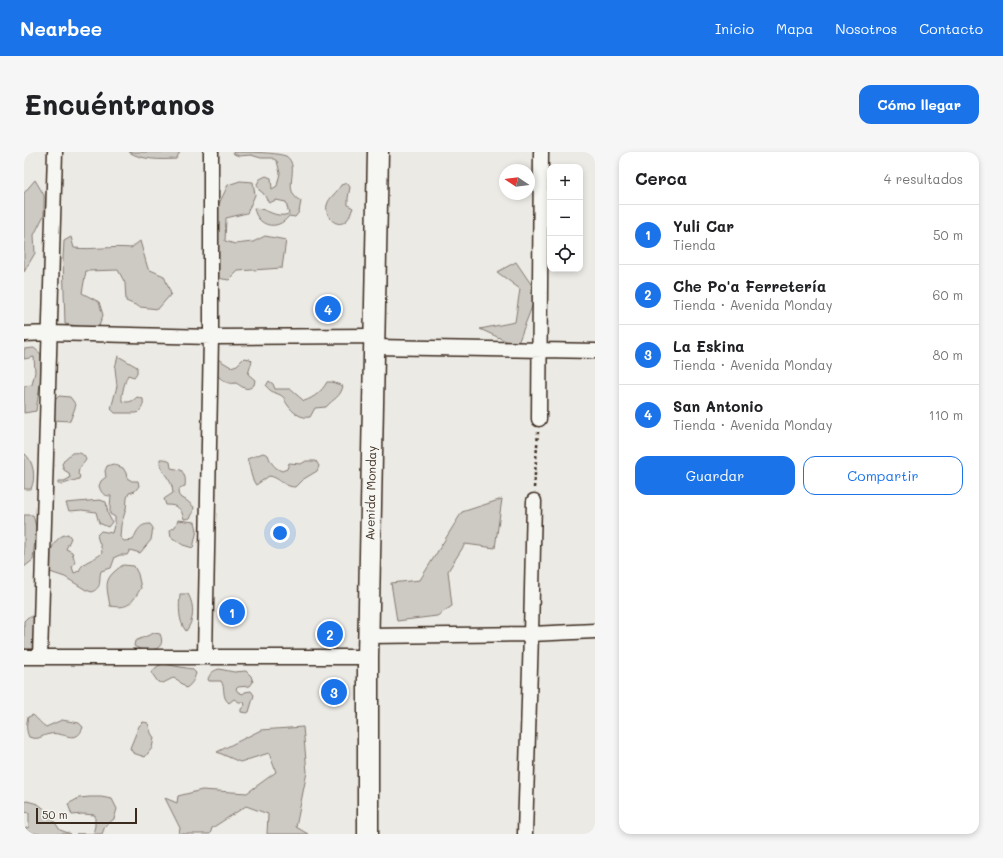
<!DOCTYPE html>
<html lang="es">
<head>
<meta charset="utf-8">
<style>
  body { margin:0; font-family:Mali,sans-serif; background:#f6f6f6; color:#202124 }
  .controls { position:absolute; right:12px; top:12px; display:grid; overflow:hidden; border-radius:8px; box-shadow:0 2px 6px #0003 }
  .controls button { width:36px; height:36px; display:grid; place-items:center; padding:0; border:0; border-bottom:1px solid #e0e0e0; background:#fff; color:#202124; font:20px sans-serif }
  .compass { position:absolute; left:475px; top:12px; width:36px; height:36px; border-radius:50%; background:#fff; box-shadow:0 2px 6px #0003; rotate:283deg }
  .scale { position:absolute; left:12px; bottom:10px; width:101px; box-sizing:border-box; padding-left:4px; border:2px solid #3b2a1e; border-top:0; font-size:11px; line-height:14px; white-space:nowrap; color:#3b2a1e; -webkit-text-stroke:3px #f6f6f2; paint-order:stroke }
  .you { position:absolute; left:256px; top:381px; width:14px; height:14px; margin:-10px; border:3px solid #fff; border-radius:50%; background:#1a73e8; box-shadow:0 0 0 6px #1a73e833 }
  .badge { display:grid; place-items:center; width:26px; height:26px; border-radius:50%; background:#1a73e8; color:#fff; font-size:13px; font-weight:700 }
  .pin { position:absolute; translate:-50% -50%; border:2px solid #fff; box-shadow:0 1px 4px #0006 }
  .list { margin:0; padding:0; list-style:none }
  h2 { display:flex; justify-content:space-between; align-items:center; height:52px; margin:0; padding:0 16px; font-size:17px }
  h2 small { font-size:13px; font-weight:400; color:#757577 }
  .list li { display:grid; grid-template-columns:26px 1fr auto; gap:12px; align-items:center; box-sizing:border-box; height:60px; padding:0 16px; border-top:1px solid #e0e0e0 }
  .list b { display:block; font-size:15px; white-space:nowrap }
  .list p { margin:0; font-size:13px; white-space:nowrap; color:#757577 }
  .list em { font-size:13px; font-style:normal; color:#757577 }
  .actions { display:flex; gap:8px; padding:12px 16px }
  .actions a { flex:1; padding:9px 0; border:1px solid #1a73e8; border-radius:12px; text-align:center; font-size:14px; color:#1a73e8 }
  .actions .main { background:#1a73e8; color:#fff }
  .icon { flex:none; width:22px; height:22px; fill:none; stroke:currentColor; stroke-width:2; stroke-linecap:round; stroke-linejoin:round }
  .map { position:relative; flex:none; width:571px; height:682px; overflow:hidden; border-radius:12px }
  header { display:flex; align-items:center; gap:24px; box-sizing:border-box; height:56px; padding:0 20px; background:#1a73e8; color:#fff }
  header strong { font-size:19px }
  nav { display:flex; gap:22px; margin-inline-start:auto; font-size:14px }
  .intro { display:flex; align-items:center; justify-content:space-between; box-sizing:border-box; height:96px; padding:0 24px }
  h1 { margin:0; font-size:28px }
  .button { padding:10px 18px; border-radius:12px; background:#1a73e8; color:#fff; font-size:14px; font-weight:700 }
  main { display:flex; gap:24px; padding:0 24px }
  aside { flex:1; background:#fff; border-radius:12px; box-shadow:0 2px 6px #0003 }
  .map>svg:first-child { display:block }
  .green { fill:#cdcac4; stroke:#847a71 }
  .lines { fill:none; stroke-linecap:round; stroke-linejoin:round }
  .street-casing { stroke:#3b2a1e; stroke-width:17 }
  .secondary-casing { stroke:#3b2a1e; stroke-width:23 }
  .path { stroke:#3b2a1e; stroke-width:2.5; stroke-dasharray:3 3; stroke-linecap:butt }
  .street { stroke:#f6f6f2; stroke-width:14 }
  .secondary { stroke:#f6f6f2; stroke-width:20 }
  .labels { text-anchor:middle; stroke-width:3; stroke-linejoin:round; paint-order:stroke }
  .street-label { font-size:12px; fill:#3b2a1e; stroke:#f6f6f2 }
</style>
</head>
<body>
<header>
<strong>Nearbee</strong>
<nav><a>Inicio</a><a>Mapa</a><a>Nosotros</a><a>Contacto</a></nav>
</header>
<div class="intro"><h1>Encuéntranos</h1><a class="button">Cómo llegar</a></div>
<main>
<div class="map">
<svg width="571" height="682" viewBox="0 0 571 682">
  <rect width="100%" height="100%" fill="#ebeae5"/>
  <filter id="ink" filterUnits="userSpaceOnUse"><feTurbulence type="fractalNoise" baseFrequency=".025" numOctaves="2"/><feDisplacementMap in="SourceGraphic" scale="8" xChannelSelector="R" yChannelSelector="G"/><feConvolveMatrix kernelMatrix="1 2 1 2 8 2 1 2 1" color-interpolation-filters="sRGB"/></filter>
  <g filter="url(#ink)">
    <path class="green" d="M105 0H156L152 7C137 8 117 8 105 0Z
      M209 0C222 0 250 0 262 4 278 15 256 39 277 49L275 60 271 65 265 64C253 80 233 74 230 56 243 56 251 67 265 62L262 50 252 48 245 51 239 41 235 38 233 32 236 27 242 24 247 26 248 37 253 34 256 21 253 9 248 6H237L227 3 215 4 210 2Z
      M11 28 20 43V63L10 83 11 101 0 120V41Z
      M216 29 229 30 231 43 223 61 202 66 201 89 211 92 229 90 241 84 262 88 258 116 214 119 205 128 193 126V56L204 33Z
      M323 31 326 35 324 46V53L329 56C327 60 326 65 323 68 314 78 300 65 303 53 305 45 313 41 317 33Z
      M47 85 50 96C69 98 88 94 107 96L116 89 124 117 140 124 147 142 134 157 116 155 102 149 101 131 94 118 62 119 58 141 75 150 79 163 75 174 60 175 41 172 39 106 40 89Z
      M492 110 513 141 493 194 456 177 491 170 496 137 473 120Z
      M10 196 17 202V225L12 259 0 261V234L8 233 11 220 10 205 0 207V197Z
      M94 204 113 215V221L110 225 104 223C101 228 97 244 98 249 104 251 108 250 113 245L119 247C120 253 118 257 113 261H91L87 257 93 234 91 216Z
      M192 206 207 215 213 213 220 206 226 207 228 209 224 222 231 228 230 233C223 240 219 235 212 231 202 233 197 227 190 220Z
      M245 229 249 232 251 237H266L280 249C290 246 298 239 303 230H308L319 234C316 246 310 246 302 255L291 256 286 265C277 267 268 260 263 252 260 248 263 249 260 246 255 240 249 243 242 234Z
      M35 244 46 245 52 253 46 269 29 268V250Z
      M0 301C10 309 12 326 7 337H0Z
      M48 301C55 300 60 301 62 308L55 317 54 322 56 324 55 327 39 332H34V329H40L46 326 45 321 40 318 38 312 41 307Z
      M239 301 244 303C247 311 250 316 258 319L263 317 265 311 277 312 282 309H292L295 314 293 319 278 328 271 335C260 335 255 325 245 324L232 333C226 325 227 317 223 307Z
      M136 307H141L146 310 147 316 157 318C161 323 162 327 161 334L156 336 154 342 157 346 162 348 170 355 169 361 166 366 160 367C157 356 154 353 142 353L140 347 149 341C148 323 135 323 136 307Z
      M89 312 99 316 102 321 103 326 108 329H114L115 334 111 339 105 341 103 346 102 357 97 373 96 385 100 389 109 388C113 378 116 372 126 372L129 376 127 388 116 401 106 398 103 403H96L91 405 87 416 77 419C74 430 79 434 68 440L62 438 41 425 26 420 22 416C25 403 29 384 44 382L47 386 42 397 48 400 51 410 48 415 50 421 55 419C59 408 70 409 78 401 78 394 74 390 73 383L77 379 88 381 91 370V365L86 362V355L87 344C80 344 77 341 75 334L77 329 82 325 81 319 83 314Z
      M478 347 471 396 441 392 424 419 428 454 413 464 373 469 367 431 396 428 438 360Z
      M76 348 82 350 84 362 88 370 84 375 75 371 72 360 58 358 45 359 42 351Z
      M0 363H9L12 375 9 408 0 415Z
      M154 368 171 370 173 378 169 396 159 393 147 385 146 378 151 375Z
      M99 413 110 414 114 422 117 436C107 452 105 457 86 454 82 431 79 427 99 413Z
      M156 442H164C171 454 170 469 162 479 154 469 155 454 156 442Z
      M4 465H11L13 496 0 500V469Z
      M130 481 136 482C144 500 121 501 110 494L111 489Z
      M139 512 168 517 172 521C170 528 168 532 162 536L154 528 149 526 139 531 134 530 127 520 134 514Z
      M195 517 210 520 222 519 227 524 229 530 226 534 214 535 212 537 214 540 219 542 221 540 227 539 230 543 225 560 223 561 217 560V557L221 553 220 550H215L210 547 205 551C197 545 202 536 197 529H185L184 527C186 522 188 519 195 517Z
      M9 563C14 567 17 572 22 575L38 568 55 571 59 575C53 594 39 579 26 582 17 583 16 589 5 585 2 578 2 573 4 565Z
      M119 570 124 571 127 581 130 586 128 596 121 605 109 601 106 596 115 574Z
      M279 575 283 620 272 675 284 682H243L244 662 222 654 188 676 186 682H155L156 676 141 646 153 651 154 644 178 638 223 641 252 620 245 601 216 610 193 600 237 578Z
      M66 645H77L88 647 93 657 90 667 81 674 78 682H52H69L71 674V663L59 662 48 663 44 652 55 646Z
      M3 649 14 652 23 659 36 678 47 682H15L10 681V682H0V677L5 675V661L0 660V650Z"/>
    <g class="lines">
      <defs>
        <path id="street" d="M0 182 26 181 187 185 350 184
          M350 195 571 199
          M515 267 517 0
          M344 484 507 482 571 479
          M0 505H344
          M16 505 31 0
          M181 505 187 185V0
          M501 682 507 482 510 349"/>
        <g id="secondary">
          <path id="s1" d="M344 682V505L354 0"/>
        </g>
      </defs>
      <use href="#street" class="street-casing"/>
      <use href="#secondary" class="secondary-casing"/>
      <path class="path" d="M510 336 514 280"/>
      <use href="#street" class="street"/>
      <use href="#secondary" class="secondary"/>
    </g>
  </g>
  <g class="labels">
    <g class="street-label">
      <text dy="4" stroke="none"><textPath href="#s1" startOffset="341">Avenida Monday</textPath></text>
    </g>
  </g>
</svg>
<div class="controls">
<button>+</button>
<button>−</button>
<button><svg class="icon" aria-label="locate" viewBox="0 0 24 24"><circle cx="12" cy="12" r="6"/><path d="M12 2v4M12 18v4M2 12h4M18 12h4"/></svg></button>
</div>
<svg class="compass" viewBox="-18 -18 36 36"><path d="M0-13l5 13h-10z" fill="#e53935"/><path d="M0 13l5-13h-10z" fill="#757577"/></svg>
<div class="scale">50 m</div>
<div class="you"></div>
<div class="pin badge" style="left:208px;top:460px">1</div>
<div class="pin badge" style="left:306px;top:482px">2</div>
<div class="pin badge" style="left:310px;top:540px">3</div>
<div class="pin badge" style="left:304px;top:157px">4</div>
</div>
<aside>
<h2>Cerca<small>4 resultados</small></h2>
<ul class="list">
<li><span class="badge">1</span><div><b>Yuli Car</b><p>Tienda</p></div><em>50 m</em></li>
<li><span class="badge">2</span><div><b>Che Po'a Ferretería</b><p>Tienda · Avenida Monday</p></div><em>60 m</em></li>
<li><span class="badge">3</span><div><b>La Eskina</b><p>Tienda · Avenida Monday</p></div><em>80 m</em></li>
<li><span class="badge">4</span><div><b>San Antonio</b><p>Tienda · Avenida Monday</p></div><em>110 m</em></li>
</ul>
<div class="actions"><a class="main">Guardar</a><a>Compartir</a></div>
</aside>
</main>
</body>
</html>
